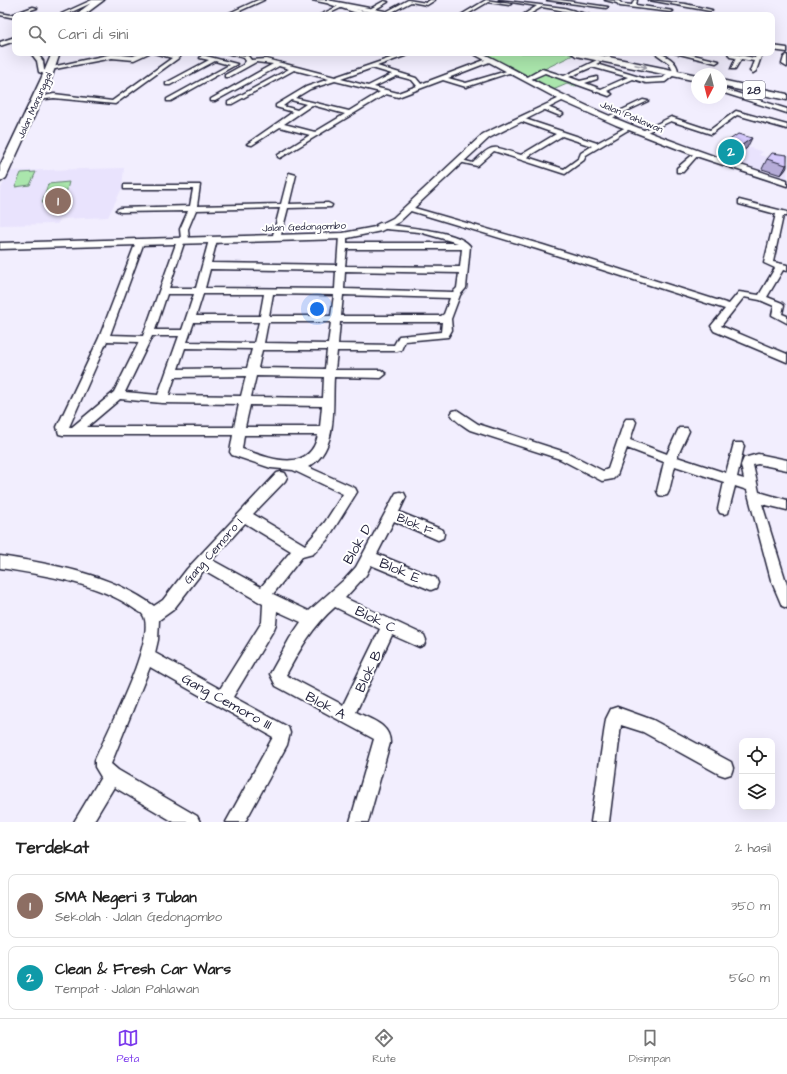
<!DOCTYPE html>
<html lang="id">
<head>
<meta charset="utf-8">
<style>
  body { margin:0; font-family:"Architects Daughter",sans-serif; background:#f6f6f6; color:#222 }
  .controls { position:absolute; right:12px; bottom:12px; display:grid; overflow:hidden; border-radius:8px; box-shadow:0 4px 16px #0002 }
  .controls button { width:36px; height:36px; display:grid; place-items:center; padding:0; border:0; border-bottom:1px solid #e0e0e0; background:#fff; color:#222; font:20px sans-serif }
  .compass { position:absolute; left:691px; top:68px; width:36px; height:36px; border-radius:50%; background:#fff; box-shadow:0 4px 16px #0002; rotate:187deg }
  .you { position:absolute; left:317px; top:309px; width:14px; height:14px; margin:-10px; border:3px solid #fff; border-radius:50%; background:#1a73e8; box-shadow:0 0 0 6px #1a73e833 }
  .badge { display:grid; place-items:center; width:26px; height:26px; border-radius:50%; background:#7c3aed; color:#fff; font-size:13px; font-weight:700 }
  .pin { position:absolute; translate:-50% -50%; border:2px solid #fff; box-shadow:0 1px 4px #0006 }
  .list { margin:0; padding:0; list-style:none }
  h2 { display:flex; justify-content:space-between; align-items:center; height:52px; margin:0; padding:0 16px; font-size:17px }
  h2 small { font-size:13px; font-weight:400; color:#767676 }
  .list li { display:grid; grid-template-columns:26px 1fr auto; gap:12px; align-items:center; box-sizing:border-box; height:64px; margin:0 8px 8px; padding:0 8px; border:1px solid #e0e0e0; border-radius:8px }
  .list b { display:block; font-size:15px; white-space:nowrap }
  .list p { margin:0; font-size:13px; white-space:nowrap; color:#767676 }
  .list em { font-size:13px; font-style:normal; color:#767676 }
  .icon { flex:none; width:22px; height:22px; fill:none; stroke:currentColor; stroke-width:2; stroke-linecap:round; stroke-linejoin:round }
  .map { position:relative; flex:none; width:787px; height:822px; overflow:hidden }
  .search { position:absolute; background:#fff; box-shadow:0 4px 16px #0002; left:12px; right:12px; top:12px; height:44px; display:flex; align-items:center; gap:10px; box-sizing:border-box; padding:0 14px; border-radius:8px; color:#767676; font-size:15px }
  .sheet { height:196px; background:#fff }
  nav { display:flex; justify-content:space-around; align-items:center; box-sizing:border-box; height:56px; border-top:1px solid #e0e0e0; background:#fff; font-size:11px; color:#767676 }
  nav a { display:grid; justify-items:center; gap:2px }
  nav .on { color:#7c3aed }
  .map>svg:first-child { display:block }
  .built { fill:#e9e3fd }
  .green { fill:#aae6ac; stroke:#668474 }
  .lines { fill:none; stroke-linecap:round; stroke-linejoin:round }
  .minor-casing { stroke:#22223b; stroke-width:3 }
  .tertiary-casing { stroke:#22223b; stroke-width:3 }
  .secondary-casing { stroke:#22223b; stroke-width:3 }
  .trunk-casing { stroke:#22223b; stroke-width:3 }
  .minor { fill:#fff; fill-rule:evenodd }
  .tertiary { fill:#fff; fill-rule:evenodd }
  .secondary { fill:#fff; fill-rule:evenodd }
  .trunk { fill:#fff; fill-rule:evenodd }
  .wall { fill:#b6acd8; stroke:#22223b }
  .shaded-wall { fill:#948cb0; stroke:#22223b }
  .building { fill:#d4c8fb; stroke:#22223b }
  .oneway { stroke:#9c9ca7 }
  .labels { text-anchor:middle; stroke-width:4; stroke-linejoin:round; paint-order:stroke }
  .far-street-label { font-size:10px; fill:#22223b; stroke:#fff }
  .shield { fill:#fff; stroke:#646476; stroke-width:1 }
  .shield-label { font-size:11px; font-weight:bold; fill:#22223b }
  .street-label { font-size:12px; fill:#22223b; stroke:#fff }
  .near-street-label { font-size:14px; fill:#22223b; stroke:#fff }
</style>
</head>
<body>
<div class="map">
<svg width="787" height="822" viewBox="0 0 787 822">
  <rect width="100%" height="100%" fill="#f2eefe"/>
  <filter id="ink" filterUnits="userSpaceOnUse"><feTurbulence type="fractalNoise" baseFrequency=".025" numOctaves="2"/><feDisplacementMap in="SourceGraphic" scale="8" xChannelSelector="R" yChannelSelector="G"/><feConvolveMatrix kernelMatrix="1 2 1 2 8 2 1 2 1" color-interpolation-filters="sRGB"/></filter>
  <g filter="url(#ink)">
    <path class="built" d="M748 147 763 152 759 155 787 162V180L728 162Z
      M124 168 122 188 108 217 61 219 57 224 0 225V191L9 171Z"/>
    <path class="green" d="M483 53H566L573 55 528 77Z
      M543 71 581 83 575 87 567 84 553 90 530 78Z
      M36 172 30 185 15 187 21 173Z
      M69 182 64 201 42 203 48 184Z"/>
    <g class="lines">
      <defs>
        <path id="minor" d="M92 0H98L65 15H59Z
          M258 0H264L231 15H225Z
          M408 0 426 3 430 0H435L427 5 411 2 388 14 384 13Z
          M486 0 511 4 509 5 488 2 466 15H461Z
          M499 0 564 8 589 15 542 7 528 15H523L537 6Z
          M547 0H560L608 7 606 8Z
          M605 0 619 1 622 4 632 5 634 0H637L636 5 673 11 671 12 620 6 617 3Z
          M649 0 685 4 712 10 710 11Z
          M384 1 388 2 372 11 368 10Z
          M341 5 345 6 326 15H320Z
          M33 7 37 8 15 15V18L0 15V13L11 15Z
          M15 37V41L0 46V42Z
          M772 46 787 48V52L772 50Z
          M31 53H37L43 61 44 70 50 74V76L39 72 37 61Z
          M141 53H149L134 60 112 58 50 70 47 68 112 54 133 56Z
          M154 53H165L180 57 115 104 54 98 38 100 35 98 54 94 112 101 172 58Z
          M227 53 248 56 251 60 266 59 335 77 405 53H413L377 66 416 78 421 84 490 58 492 61 448 78 466 83 510 70 515 71 466 87 443 80 398 97 386 94 280 158 278 157V155L310 135 280 127 252 145 247 144 293 112 276 107V105L306 87 329 79 294 70 232 104H228V102L289 69 279 66 215 101H211V99L273 64 256 62 229 77H225V75L243 65 246 61 244 58ZM372 68 392 74 368 86 341 79ZM397 76 412 80 417 86 398 93 374 87ZM335 81 380 92 349 111 295 98 310 89ZM291 100 306 104 297 110 283 106ZM312 105 345 114 315 132 284 124Z
          M655 53C665 53 678 62 678 72L665 82 646 83 633 79 607 91 612 94 609 96 545 73 529 80 524 79 542 69 564 76 597 60 600 62 596 64 646 79 663 78 669 72 673 71 669 63ZM592 67 628 77 601 89 585 83 597 79V77L580 81 569 77Z
          M675 53H685L719 61 716 63Z
          M728 53 755 58 757 53 762 54 756 71 753 73 750 71 754 61 741 59 735 69H731L736 58 730 57Z
          M202 55 237 64 171 101H167V99L229 65 215 61 170 85H166V83L209 60 200 58Z
          M787 55V67L782 64 784 57Z
          M721 88 787 109V113L721 92Z
          M643 100 648 101 610 119 605 118Z
          M545 106 562 113 563 114 560 116 543 109 542 108Z
          M736 111 787 125V129L737 115 711 134 671 121 645 133 640 132 671 117 710 130Z
          M522 118 597 143 628 126 633 127 586 155 584 160 565 174 494 151 477 166 455 161 458 159 473 163C495 141 493 147 521 155L556 134 520 121 519 120ZM562 136 592 146 581 153 579 158 564 169 527 157Z
          M696 152 699 154 698 155 683 172H677V168Z
          M289 173 296 175 289 204 328 203 332 205 331 207 288 208 281 235 277 237 273 235 280 208 196 210 188 229 189 241 184 243 169 288H196L209 240 213 238 217 240 211 263 337 265 339 236 343 234 347 236V243H458L419 232 386 229 376 225 380 223C401 228 457 229 470 246L466 288 460 295 451 319 452 330 448 337 405 341 401 350 397 351H337L335 370H381L386 374 381 378 334 377C332 406 339 451 308 467L355 488 357 492 327 540 313 554 302 557 273 594 309 611 345 579 356 567 396 493 400 492 404 493 406 497 399 512 443 530 444 534 443 538 438 540 394 521 377 554 436 578 438 583 436 588 431 590 371 565 366 575 345 598 424 635 426 640 424 645 419 647 392 635 356 712C371 720 390 724 390 743L368 822H350L374 739 276 686 270 674 290 638 301 622 277 611 276 624 274 629 233 697 288 727 290 733 287 745 245 822H226L273 737 150 667 111 764 118 770 197 816 200 822H174L114 787 93 822H74L101 777 95 767V760C105 736 158 636 143 615 142 613 138 611 136 610 100 583 43 575 0 568V556C52 564 111 574 154 606L163 600 187 569 277 473 281 472 285 473 287 477 285 481 253 514 305 545 325 522 343 494 293 470 271 468 232 455 230 452 233 435H63L59 434 57 427 99 338 136 242 140 240 144 242 110 335 143 336 177 241 181 239 180 229 188 211 120 212 116 210 120 208 190 206 193 189H124V185H200L197 206 281 204ZM347 249H462L460 267 345 266ZM210 269 336 271 335 289 205 288ZM345 271 459 273 457 288 453 292 344 289ZM167 294H194L182 330H155ZM203 294H264L260 316H196ZM273 294 334 295 331 316H269ZM343 295 450 298 444 314 441 316H341ZM194 322H259L254 343 187 342ZM268 322H331L328 344 264 343ZM340 322H442L441 332 399 336 394 345 338 344ZM152 336H179L158 395 125 392ZM107 341 139 342 114 392 72 427H69ZM185 348 252 349 247 368 178 369ZM262 350H327L325 369 258 368ZM246 376 241 396 169 395 175 377ZM256 376 324 377 323 398 251 397ZM120 399 162 403 239 404 234 427H87ZM250 405 322 406 320 427H245ZM244 435H318C309 475 269 458 242 449ZM245 523 291 551 261 587 212 560ZM204 570 263 604 262 622 220 689 155 653 158 640 159 620 173 610ZM335 607 380 629 343 705 286 675C300 649 313 626 335 607Z
          M739 200 787 212V216H783L773 262 787 265V271L783 270 767 297 782 303 784 305 782 314 787 316V323L772 315 774 306 760 300 744 297 721 326 787 354V362L714 331 711 326 725 309 537 249 404 209 411 207 543 245 729 304 739 292 759 295 775 268 764 263 776 214 739 204Z
          M457 410 478 424 568 453 603 471 608 469 624 422 626 419H634L636 422 630 440 667 454 679 428H687L689 431 677 457 726 473 734 443H742L744 446 737 477 744 479 741 465 744 458 758 454 787 460V470L758 464 753 465 759 492 787 500V510L762 504 787 585V608L782 606 771 580 747 490 735 486 728 513 724 514 720 513 718 509 724 482 675 466 669 491 667 495 663 496 659 495 657 491 664 462 627 448 617 475 613 479 602 481 560 459 470 430C463 425 456 422 451 414L453 411Z
          M617 707 653 720 731 762 733 768 731 774 725 776 719 774 643 732 621 725 609 822H591L606 719 611 709Z"/>
        <path id="tertiary" d="M562 97 568 98 489 138 399 222 381 231 343 239 0 249V243L343 233 375 227 393 218 483 134Z"/>
        <path id="secondary" d="M331 1 372 14 373 15H363L329 4 328 3Z
          M472 53H482C511 67 539 84 568 97 639 131 713 157 787 180V186L699 157 616 125 562 101Z"/>
        <path id="trunk" d="M95 0H104L84 15H75Z
          M312 0H327L395 13 399 15H383Z
          M52 53H60L51 79 6 178 0 182V166L41 79Z
          M572 53H589L697 75V81L576 56Z
          M721 80 787 94V100L721 86Z"/>
      </defs>
      <use href="#minor" class="minor-casing"/>
      <use href="#tertiary" class="tertiary-casing"/>
      <use href="#secondary" class="secondary-casing"/>
      <use href="#trunk" class="trunk-casing"/>
      <use href="#minor" class="minor"/>
      <use href="#tertiary" class="tertiary"/>
      <use href="#secondary" class="secondary"/>
      <use href="#trunk" class="trunk"/>
    </g>
    <path class="wall" d="M721 146 747 148 730 160 717 156Z
      M787 155 786 169 781 175 762 169 767 159Z"/>
    <path class="shaded-wall" d="M752 138 747 148 730 160 735 150Z
      M787 164V167L786 169 781 175Z"/>
    <path class="building" d="M738 134 752 138 735 150 721 146Z
      M772 153 787 155V164L786 165 767 159Z"/>
    <defs><path id="oneway-shaft" d="M-6 0H5M1.5-3L5.5 0L1.5 3" fill="none" stroke-width="1.6" stroke-linecap="round" stroke-linejoin="round"/></defs>
    <use class="oneway" href="#oneway-shaft" transform="translate(641 66) rotate(12)"/>
  </g>
  <g class="labels">
    <g class="far-street-label">
      <text transform="translate(34 105) rotate(-66)" y="4">Jalan Manunggal</text>
      <text transform="translate(632 116) rotate(23)" y="4">Jalan Pahlawan</text>
      <text transform="translate(304 226) rotate(-2)" y="4">Jalan Gedongombo</text>
    </g>
    <rect class="shield" x="743" y="81" width="22" height="18" rx="3"/>
    <g class="shield-label">
      <text x="754" y="94">28</text>
    </g>
    <g class="street-label">
      <text transform="translate(415 524) rotate(23)" y="4">Blok F</text>
      <text transform="translate(213 551) rotate(-49)" y="4">Gang Cemoro I</text>
    </g>
    <g class="near-street-label">
      <text transform="translate(357 544) rotate(-60)" y="5">Blok D</text>
      <text transform="translate(400 570) rotate(23)" y="5">Blok E</text>
      <text transform="translate(376 619) rotate(26)" y="5">Blok C</text>
      <text transform="translate(368 671) rotate(-65)" y="5">Blok B</text>
      <text transform="translate(227 701) rotate(29)" y="5">Gang Cemoro III</text>
      <text transform="translate(326 705) rotate(28)" y="5">Blok A</text>
    </g>
  </g>
</svg>
<div class="controls">
<button><svg class="icon" aria-label="locate" viewBox="0 0 24 24"><circle cx="12" cy="12" r="6"/><path d="M12 2v4M12 18v4M2 12h4M18 12h4"/></svg></button>
<button><svg class="icon" aria-label="layers" viewBox="0 0 24 24"><path d="M12 4l9 5-9 5-9-5zM3 14l9 5 9-5"/></svg></button>
</div>
<svg class="compass" viewBox="-18 -18 36 36"><path d="M0-13l5 13h-10z" fill="#e53935"/><path d="M0 13l5-13h-10z" fill="#767676"/></svg>
<div class="you"></div>
<div class="pin badge" style="left:58px;top:201px;background:#8d6e63">1</div>
<div class="pin badge" style="left:731px;top:152px;background:#0f9aa8">2</div>
<div class="search"><svg class="icon" aria-label="search" viewBox="0 0 24 24"><circle cx="10" cy="10" r="6"/><path d="M15 15l6 6"/></svg>Cari di sini</div>
</div>
<section class="sheet">
<h2>Terdekat<small>2 hasil</small></h2>
<ul class="list">
<li><span class="badge" style="background:#8d6e63">1</span><div><b>SMA Negeri 3 Tuban</b><p>Sekolah · Jalan Gedongombo</p></div><em>350 m</em></li>
<li><span class="badge" style="background:#0f9aa8">2</span><div><b>Clean &amp; Fresh Car Wars</b><p>Tempat · Jalan Pahlawan</p></div><em>560 m</em></li>
</ul>
</section>
<nav>
<a class="on"><svg class="icon" aria-label="map" viewBox="0 0 24 24"><path d="M3 6l6-2 6 2 6-2v14l-6 2-6-2-6 2zM9 4v14M15 6v14"/></svg>Peta</a>
<a><svg class="icon" aria-label="directions" viewBox="0 0 24 24"><path d="M12 3l9 9-9 9-9-9zM9 14v-3h6M13 9l2 2-2 2"/></svg>Rute</a>
<a><svg class="icon" aria-label="saved" viewBox="0 0 24 24"><path d="M7 4h10v16l-5-4-5 4z"/></svg>Disimpan</a>
</nav>
</body>
</html>
